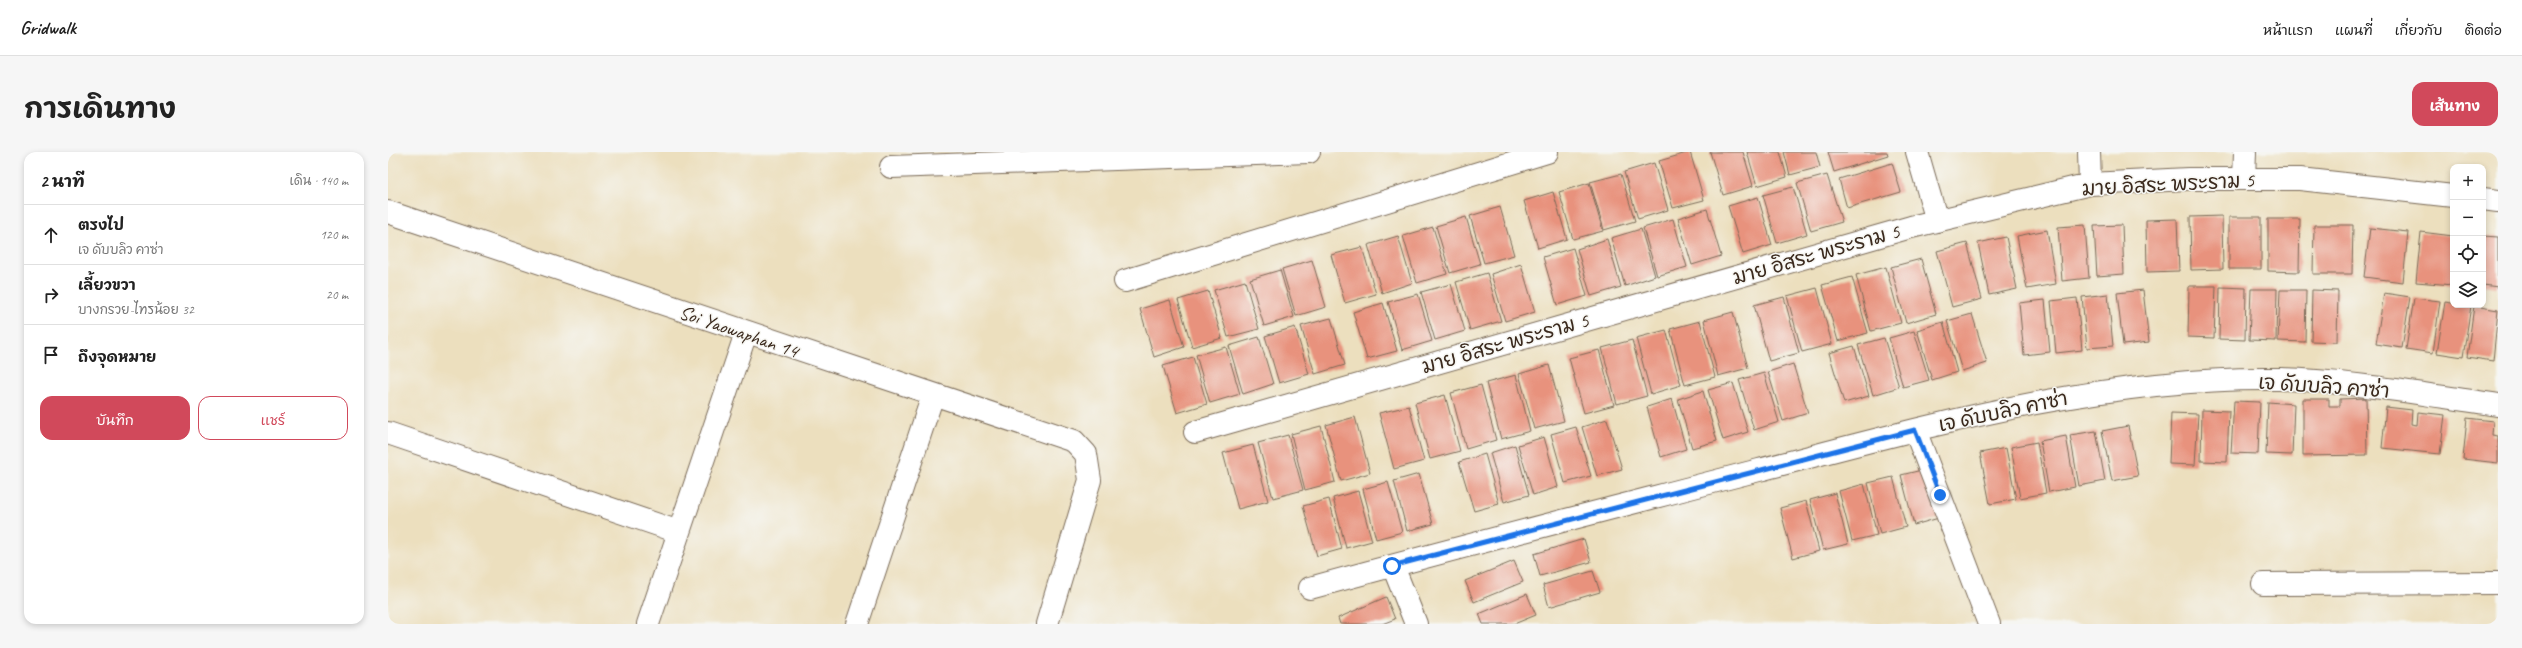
<!DOCTYPE html>
<html lang="th">
<head>
<meta charset="utf-8">
<style>
  body { margin:0; font-family:Caveat,"Playpen Sans Thai",sans-serif; background:#f6f6f6; color:#222 }
  .controls { position:absolute; right:12px; top:12px; display:grid; overflow:hidden; border-radius:8px; box-shadow:0 2px 6px #0003 }
  .controls button { width:36px; height:36px; display:grid; place-items:center; padding:0; border:0; border-bottom:1px solid #e0e0e0; background:#fff; color:#222; font:20px sans-serif }
  .stop { position:absolute; width:12px; height:12px; margin:-9px; border:3px solid #1a73e8; border-radius:50%; background:#fff }
  .stop.end { background:#1a73e8; border-color:#fff; box-shadow:0 1px 4px #0008 }
  .list { margin:0; padding:0; list-style:none }
  h2 { display:flex; justify-content:space-between; align-items:center; height:52px; margin:0; padding:0 16px; font-size:17px }
  h2 small { font-size:13px; font-weight:400; color:#767676 }
  .list li { display:grid; grid-template-columns:26px 1fr auto; gap:12px; align-items:center; box-sizing:border-box; height:60px; padding:0 16px; border-top:1px solid #e0e0e0 }
  .list b { display:block; font-size:15px; white-space:nowrap }
  .list p { margin:0; font-size:13px; white-space:nowrap; color:#767676 }
  .list em { font-size:13px; font-style:normal; color:#767676 }
  .actions { display:flex; gap:8px; padding:12px 16px }
  .actions a { flex:1; padding:9px 0; border:1px solid #d1495b; border-radius:12px; text-align:center; font-size:14px; color:#d1495b }
  .actions .main { background:#d1495b; color:#fff }
  .icon { flex:none; width:22px; height:22px; fill:none; stroke:currentColor; stroke-width:2; stroke-linecap:round; stroke-linejoin:round }
  .map { position:relative; flex:none; width:2110px; height:472px; overflow:hidden; border-radius:12px }
  header { display:flex; align-items:center; gap:24px; box-sizing:border-box; height:56px; padding:0 20px; background:#fff; border-bottom:1px solid #e0e0e0 }
  header strong { font-size:19px }
  nav { display:flex; gap:22px; margin-inline-start:auto; font-size:14px }
  .intro { display:flex; align-items:center; justify-content:space-between; box-sizing:border-box; height:96px; padding:0 24px }
  h1 { margin:0; font-size:28px }
  .button { padding:10px 18px; border-radius:12px; background:#d1495b; color:#fff; font-size:14px; font-weight:700 }
  main { display:flex; gap:24px; padding:0 24px }
  aside { flex:1; background:#fff; border-radius:12px; box-shadow:0 2px 6px #0003 }
  .map>svg:first-child { display:block }
  .building { fill:#e8927d }
  .lines { fill:none; stroke-linecap:round; stroke-linejoin:round }
  .minor-casing { stroke:#796956; stroke-width:24 }
  .minor { stroke:#fff; stroke-width:22 }
  .route { stroke:#1a73e8; stroke-width:5 }
  .labels { text-anchor:middle; stroke-width:3; stroke-linejoin:round; paint-order:stroke }
  .street-label { font-size:20px; fill:#3b2a1e; stroke:#f6f6f2 }
</style>
</head>
<body>
<header>
<strong>Gridwalk</strong>
<nav><a>หน้าแรก</a><a>แผนที่</a><a>เกี่ยวกับ</a><a>ติดต่อ</a></nav>
</header>
<div class="intro"><h1>การเดินทาง</h1><a class="button">เส้นทาง</a></div>
<main>
<aside>
<h2>2 นาที<small>เดิน · 140 m</small></h2>
<ul class="list">
<li><svg class="icon" aria-label="ahead" viewBox="0 0 24 24"><path d="M12 20V5M6 11l6-6 6 6"/></svg><div><b>ตรงไป</b><p>เจ ดับบลิว คาซ่า</p></div><em>120 m</em></li>
<li><svg class="icon" aria-label="right" viewBox="0 0 24 24"><path d="M7 20v-9h11M14 6l5 5-5 5"/></svg><div><b>เลี้ยวขวา</b><p>บางกรวย-ไทรน้อย 32</p></div><em>20 m</em></li>
<li><svg class="icon" aria-label="arrive" viewBox="0 0 24 24"><path d="M6 21V4h12l-3 4 3 4H6"/></svg><div><b>ถึงจุดหมาย</b></div></li>
</ul>
<div class="actions"><a class="main">บันทึก</a><a>แชร์</a></div>
</aside>
<div class="map">
<svg width="2110" height="472" viewBox="0 0 2110 472">
  <rect width="100%" height="100%" fill="#f6f6f2"/>
  <filter id="ink" filterUnits="userSpaceOnUse"><feTurbulence type="fractalNoise" baseFrequency=".025" numOctaves="2"/><feDisplacementMap in="SourceGraphic" scale="8" xChannelSelector="R" yChannelSelector="G"/><feConvolveMatrix kernelMatrix="1 2 1 2 8 2 1 2 1" color-interpolation-filters="sRGB"/></filter>
  <filter id="wash" filterUnits="userSpaceOnUse"><feTurbulence type="fractalNoise" baseFrequency=".012" numOctaves="4" result="noise"/><feDisplacementMap in="SourceGraphic" scale="16" xChannelSelector="R" yChannelSelector="G"/><feGaussianBlur stdDeviation="0.9" result="paint"/><feColorMatrix in="noise" values="0 0 0 0 0 0 0 0 0 0 0 0 0 0 0 0 0 1.4 0 .05"/><feComposite in="paint" operator="in"/></filter>
  <g filter="url(#wash)">
    <rect width="100%" height="100%" fill="#ecdfbe"/>
    <g id="blocks">
      <path class="building" d="M1302 0 1316 48 1285 56 1271 9Z
        M1322 0H1355L1365 34 1335 43Z
        M1359 0H1392L1399 25 1369 34Z
        M1396 0H1428L1432 15 1402 23Z
        M1440 0H1499L1500 3 1446 20Z
        M1266 11 1280 58 1250 67 1236 20Z
        M1504 11 1513 40 1459 56 1451 27Z
        M1233 22 1247 69 1216 78 1202 30Z
        M1439 23 1454 70 1423 79 1409 31Z
        M1201 31 1215 79 1185 87 1171 40Z
        M1405 35 1419 82 1389 91 1375 43Z
        M1165 40 1179 87 1150 96 1136 49Z
        M1370 45 1384 93 1355 102 1340 54Z
        M1112 55 1126 103 1096 111 1082 64Z
        M1319 57 1333 104 1304 113 1290 66Z
        M1834 64 1835 117 1803 118 1802 65Z
        M1078 65 1092 112 1062 121 1048 74Z
        M1841 65H1873V117H1841Z
        M1285 67 1299 115 1269 124 1255 76Z
        M1789 67 1791 119 1759 120 1758 68Z
        M1880 67H1912L1911 120 1880 119Z
        M1697 73 1701 126 1674 129 1670 75Z
        M1734 73 1736 122 1709 124 1706 74Z
        M1926 73H1965L1964 122H1925Z
        M1045 75 1059 122 1029 131 1015 84Z
        M1982 76 2020 80 2015 130 1976 125Z
        M1253 77 1267 124 1237 134 1223 86Z
        M1659 78 1668 132 1639 137 1629 84Z
        M2033 80 2065 84V133L2028 130Z
        M1010 84 1024 131 994 141 980 93Z
        M2095 84 2110 85V135L2095 133Z
        M1618 85 1629 137 1601 143 1590 91Z
        M1219 87 1233 135 1203 144 1189 97Z
        M1579 91 1594 147 1564 155 1549 99Z
        M974 95 988 142 957 151 943 103Z
        M1185 96 1199 144 1169 153 1155 105Z
        M1533 107 1548 162 1518 171 1503 115Z
        M924 108 938 155 908 164 894 117Z
        M1133 112 1147 160 1117 169 1103 122Z
        M1498 115 1513 171 1483 179 1468 123Z
        M892 118 906 165 876 174 862 127Z
        M1099 121 1113 169 1082 178 1068 130Z
        M1464 125 1480 181 1450 189 1434 133Z
        M857 129 871 177 840 185 826 138Z
        M1063 132 1077 179 1047 188 1033 140Z
        M1801 134H1828L1826 186 1800 185Z
        M1832 135 1858 136 1857 188 1831 187Z
        M1429 136 1444 192 1414 200 1399 144Z
        M1863 137H1889L1888 189 1861 188Z
        M1755 138 1761 190 1735 193 1729 141Z
        M1892 138H1918L1917 190 1890 189Z
        M1924 138 1950 139 1949 190 1923 189Z
        M820 139 834 186 804 195 790 148Z
        M1996 141 2022 145 2014 196 1988 192Z
        M1030 142 1044 189 1014 198 1000 150Z
        M1720 142 1725 194 1699 196 1694 145Z
        M1396 145 1411 201 1381 209 1366 153Z
        M1689 146 1694 198 1668 201 1663 149Z
        M2026 146 2052 149 2045 201 2018 197Z
        M782 148 796 195 766 205 752 157Z
        M1657 148 1662 200 1636 203 1631 151Z
        M2057 150 2083 154 2075 205 2049 201Z
        M995 151 1009 199 979 207 965 160Z
        M2086 154 2110 158 2105 209 2079 205Z
        M1345 160 1360 216 1330 224 1316 168Z
        M1584 162 1599 211 1574 219 1559 169Z
        M943 166 957 213 927 222 913 174Z
        M1312 169 1327 225 1297 233 1282 177Z
        M1555 170 1569 220 1544 228 1529 178Z
        M907 175 921 222 891 231 877 184Z
        M1278 178 1293 233 1263 242 1248 186Z
        M1526 179 1541 228 1515 235 1501 186Z
        M871 185 885 232 855 242 841 194Z
        M1496 186 1511 235 1485 243 1470 193Z
        M1244 188 1259 244 1229 252 1214 196Z
        M1466 194 1481 244 1456 251 1441 201Z
        M838 195 852 242 822 251 808 203Z
        M1211 198 1226 253 1196 261 1181 206Z
        M805 205 819 252 789 261 775 214Z
        M1405 212 1420 261 1395 269 1380 220Z
        M1161 213 1176 269 1146 277 1131 222Z
        M1376 221 1391 270 1366 278 1351 228Z
        M1128 223 1142 279 1113 287 1098 231Z
        M1345 231 1360 280 1335 288 1320 238Z
        M1093 233 1108 288 1078 297 1063 241Z
        M1315 239 1329 289 1304 296 1290 247Z
        M1057 243 1072 299 1042 307 1027 251Z
        M1978 246 1979 303 1915 304V247H1941V254H1952V247Z
        M1284 247 1298 297 1273 305 1259 255Z
        M1846 249 1872 250 1870 302 1843 301Z
        M1880 250 1906 252 1904 303 1878 302Z
        M1021 254 1036 309 1006 317 991 261Z
        M1998 255 2024 258 2023 272 2029 273 2030 260 2057 263 2052 302 1994 296Z
        M1814 258 1841 259 1839 310 1813 309Z
        M1783 261 1810 262 1807 313 1781 312Z
        M967 265 982 321 953 329 938 273Z
        M2079 266 2105 269 2104 283 2110 284V311L2075 307Z
        M1219 267 1234 317 1209 324 1194 275Z
        M933 274 947 330 917 338 903 282Z
        M1740 274 1750 324 1724 329 1714 279Z
        M1188 275 1203 324 1177 331 1163 282Z
        M1708 279 1717 329 1691 334 1682 283Z
        M900 283 915 338 885 346 870 291Z
        M1678 284 1687 335 1661 340 1652 289Z
        M1156 285 1170 335 1145 343 1130 293Z
        M1649 290 1658 341 1632 346 1623 295Z
        M865 293 880 349 850 357 835 301Z
        M1127 293 1141 343 1116 350 1102 301Z
        M1618 296 1628 347 1602 352 1592 301Z
        M1097 302 1111 352 1086 359 1071 310Z
        M1538 317 1551 366 1526 373 1513 323Z
        M1031 322 1045 372 1019 379 1006 329Z
        M1505 325 1518 375 1492 382 1480 331Z
        M1000 330 1014 380 988 387 975 337Z
        M1476 332 1489 383 1464 389 1451 339Z
        M970 339 984 389 958 396 945 346Z
        M1447 341 1460 392 1435 398 1422 348Z
        M941 347 954 397 929 404 915 354Z
        M1418 349 1431 399 1405 406 1392 356Z
        M1196 387 1203 410 1152 424 1146 402Z
        M1126 409 1135 430 1086 450 1077 429Z
        M1205 419 1212 440 1161 455 1155 433Z
        M1139 442 1148 463 1126 472H1095L1091 462Z
        M998 445 1007 467 994 472H952L950 466Z"/>
    </g>
  </g>
  <g filter="url(#ink)">
    <use href="#blocks" fill-opacity="0" stroke="#796956" stroke-width="1"/>
    <g class="lines">
      <defs>
        <path id="minor" d="M1529 0 1549 69
          M1701 0 1702 32
          M503 15 921 0
          M1856 27 1857 0
          M2095 47 2110 49
          M0 60 686 289 698 302 702 328 659 472
          M737 129 1159 0
          M1527 278 1601 472
          M807 280 1523 75 1702 32 1800 27H1912L2065 44
          M0 281 291 380
          M1005 414 1028 472
          M1875 432 2110 431
          M922 436C1071 395 1221 357 1371 318 1542 274 1714 224 1892 227 1965 229 2038 243 2110 253
          M260 472 358 181
          M469 472 545 243"/>
      </defs>
      <use href="#minor" class="minor-casing"/>
      <use href="#minor" class="minor"/>
    </g>
  </g>
  <g class="lines" filter="url(#ink)">
    <path class="route" d="M1004 414 1527 278 1552 343"/>
  </g>
  <g class="labels">
    <g class="street-label">
      <text transform="translate(1780 32) rotate(-3)" y="7">มาย อิสระ พระราม 5</text>
      <text transform="translate(1428 102) rotate(-16)" y="7">มาย อิสระ พระราม 5</text>
      <text transform="translate(351 179) rotate(19)" y="7">Soi Yaowaphan 14</text>
      <text transform="translate(1117 191) rotate(-16)" y="7">มาย อิสระ พระราม 5</text>
      <text transform="translate(1936 234) rotate(4)" y="7">เจ ดับบลิว คาซ่า</text>
      <text transform="translate(1615 259) rotate(-12)" y="7">เจ ดับบลิว คาซ่า</text>
    </g>
  </g>
</svg>
<div class="controls">
<button>+</button>
<button>−</button>
<button><svg class="icon" aria-label="locate" viewBox="0 0 24 24"><circle cx="12" cy="12" r="6"/><path d="M12 2v4M12 18v4M2 12h4M18 12h4"/></svg></button>
<button><svg class="icon" aria-label="layers" viewBox="0 0 24 24"><path d="M12 4l9 5-9 5-9-5zM3 14l9 5 9-5"/></svg></button>
</div>
<div class="stop" style="left:1004px;top:414px"></div>
<div class="stop end" style="left:1552px;top:343px"></div>
</div>
</main>
</body>
</html>
